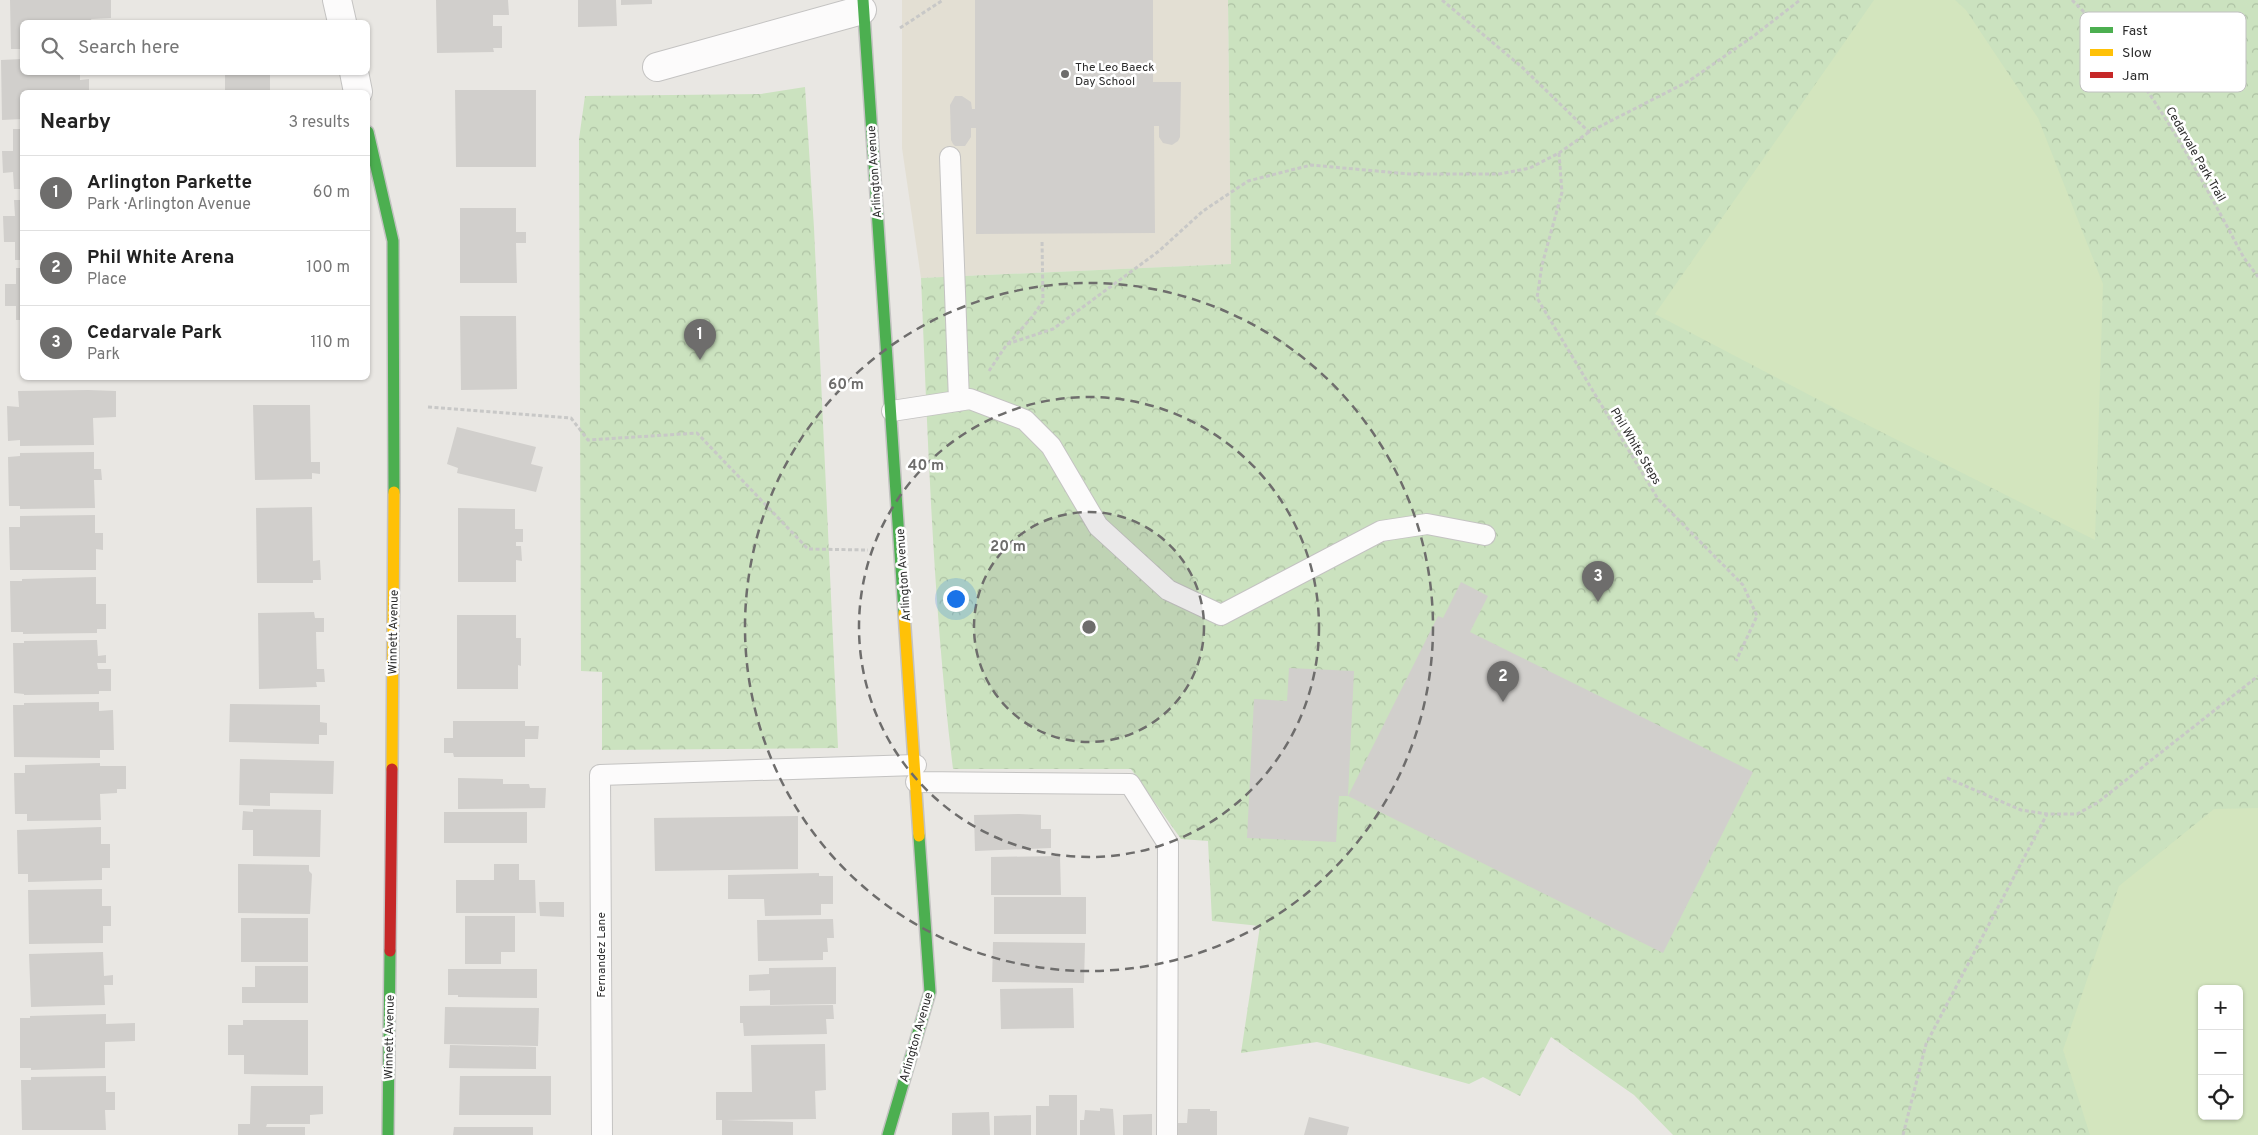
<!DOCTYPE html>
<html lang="en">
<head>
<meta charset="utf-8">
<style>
  body { margin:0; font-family:Overpass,sans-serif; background:#f6f6f6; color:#222 }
  .controls { position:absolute; right:15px; bottom:15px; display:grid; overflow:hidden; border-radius:8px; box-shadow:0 1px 4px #0004 }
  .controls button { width:45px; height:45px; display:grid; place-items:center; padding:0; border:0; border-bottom:1px solid #e0e0e0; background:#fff; color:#222; font:25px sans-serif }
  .you { position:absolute; left:955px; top:598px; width:18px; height:18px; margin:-12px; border:4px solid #fff; border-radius:50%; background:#1a73e8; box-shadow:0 0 0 8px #1a73e833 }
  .badge { display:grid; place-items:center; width:32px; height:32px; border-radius:50%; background:#6e6d6c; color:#fff; font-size:16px; font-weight:700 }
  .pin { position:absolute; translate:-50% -41px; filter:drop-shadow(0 1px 2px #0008) }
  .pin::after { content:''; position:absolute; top:26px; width:18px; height:15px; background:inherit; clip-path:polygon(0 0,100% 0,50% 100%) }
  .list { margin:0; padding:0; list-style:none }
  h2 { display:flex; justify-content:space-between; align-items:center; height:65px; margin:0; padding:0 20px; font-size:21px }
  h2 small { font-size:16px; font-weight:400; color:#767676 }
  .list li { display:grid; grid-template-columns:32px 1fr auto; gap:15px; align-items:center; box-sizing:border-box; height:75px; padding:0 20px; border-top:1px solid #e0e0e0 }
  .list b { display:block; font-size:19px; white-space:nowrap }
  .list p { margin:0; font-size:16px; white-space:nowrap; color:#767676 }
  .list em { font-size:16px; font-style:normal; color:#767676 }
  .icon { flex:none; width:28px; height:28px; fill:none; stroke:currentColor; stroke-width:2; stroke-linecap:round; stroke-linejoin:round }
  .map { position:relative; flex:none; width:2258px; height:1135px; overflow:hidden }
  .search { position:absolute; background:#fff; box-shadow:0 1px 4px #0004; left:20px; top:20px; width:350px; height:55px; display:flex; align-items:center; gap:12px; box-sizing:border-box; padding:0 18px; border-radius:8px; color:#767676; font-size:19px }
  .panel { position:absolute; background:#fff; box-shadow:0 1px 4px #0004; left:20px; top:90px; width:350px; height:290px; border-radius:8px }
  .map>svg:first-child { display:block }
  .education { fill:#e3dfd3 }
  .park { fill:url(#park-crowns); fill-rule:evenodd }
  .pitch { fill:#d3e5be; fill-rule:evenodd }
  .building { fill:#d1cfcc }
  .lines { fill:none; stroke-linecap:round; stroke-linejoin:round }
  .lane-casing { stroke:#c4c3c2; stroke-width:22 }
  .street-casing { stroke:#c4c3c2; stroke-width:30 }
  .fast-casing { stroke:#c4c3c2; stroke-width:14 }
  .slow-casing { stroke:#c4c3c2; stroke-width:14 }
  .jam-casing { stroke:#c4c3c2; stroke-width:14 }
  .path { stroke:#c8c8c7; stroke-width:3; stroke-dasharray:4 2.5; stroke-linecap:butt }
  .lane { stroke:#fcfbfb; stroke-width:20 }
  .street { stroke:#fcfbfb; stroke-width:28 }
  .fast { stroke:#4caf50; stroke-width:11 }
  .slow { stroke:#ffc107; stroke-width:11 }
  .jam { stroke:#c62828; stroke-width:11 }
  .ring { fill:none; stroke:#6e6d6c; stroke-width:2.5; stroke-dasharray:9 6 }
  .poi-dot { fill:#6e6d6c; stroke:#fff; stroke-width:2 }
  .labels { text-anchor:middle; stroke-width:5; stroke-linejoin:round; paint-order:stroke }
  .poi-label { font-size:12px; fill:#2c2c2c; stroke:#fff; text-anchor:start }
  .street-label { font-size:12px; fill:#2c2c2c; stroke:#fff }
  .key { fill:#fff; stroke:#c0c0c0; stroke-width:1 }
  .key-label { font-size:14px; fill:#2c2c2c }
  .centre { fill:#6e6d6c; stroke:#fff; stroke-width:2.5 }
  .ring-label { font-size:15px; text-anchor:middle; font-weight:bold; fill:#6e6d6c; stroke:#fff; stroke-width:5; stroke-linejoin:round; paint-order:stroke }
</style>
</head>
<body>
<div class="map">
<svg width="2258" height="1135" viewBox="0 0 2258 1135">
  <defs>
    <pattern id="park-crowns" width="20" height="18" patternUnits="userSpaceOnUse" patternTransform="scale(1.25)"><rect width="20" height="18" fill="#cbe2bf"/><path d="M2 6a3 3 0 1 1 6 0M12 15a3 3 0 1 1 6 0" fill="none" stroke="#aec2a4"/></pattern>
  </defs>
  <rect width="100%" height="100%" fill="#e9e7e3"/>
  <path class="education" d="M902 0H1228L1231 264 921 278 902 148Z"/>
  <path class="park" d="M1228 0H2258V1135H1673L1634 1095 1551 1037 1520 1096 1483 1077 1469 1084 1317 1042 1241 1053 1260 926 1212 921 1208 841 1181 839 1131 769H953C933 606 928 442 921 278L1231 264ZM2202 989H2239V1116H2202Z
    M805 87 814 228 838 748 602 750V672L581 671 579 139 585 96 761 94Z"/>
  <path class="pitch" d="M1874 0H1955L1966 10 2038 118 2103 284 2095 540 1838 410 1655 314Z
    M2258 808V1135H2090L2063 1050 2119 886 2214 809ZM2202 989H2239V1116H2202Z"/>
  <path class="building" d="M10 0H111V18L91 19 92 22H22V49H11Z
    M436 0H508L509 15H493V26H502V48H493L494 52 437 53Z
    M578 0H616L617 26 578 27Z
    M621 0H652V4L621 5Z
    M975 0H1153V82H1181L1180 137 1178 141 1172 145 1163 143 1159 137V126H1154L1155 233 976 234V128H971V137L965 146H955L953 144 951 140 950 105 955 96H962L971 102 972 109H975Z
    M22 59V72H80V80L89 79V92H22V119L2 120 1 60Z
    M225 72H270V92H225Z
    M455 90H536V167H456Z
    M13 129H22V189H14L13 172 3 173 2 151H13Z
    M14 200H22V260H15V242H4L3 216H15Z
    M460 208H516V232H526V243H516L517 283H460Z
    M16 268H22V320H16V306H5V284H16Z
    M460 316H516L517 389 461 390Z
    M88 390 116 391V417L93 418 94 445 20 446V440L8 441 7 406 19 407 18 391Z
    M253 405H310L311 462H320V474L312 473V479L255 480Z
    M457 427 536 447 531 464 543 467 536 492 457 473 458 468 447 464Z
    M94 452V469H101L102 480H94L95 508 20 509V506H9L8 457 20 456V453Z
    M312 507 313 561 320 560 321 580H313V583H257L256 508Z
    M458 508 515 509V529H523V542H516V546H521L522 561 516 560V582H458Z
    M95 515V533H103V550L96 549V570H10L9 527H20V516Z
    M96 577V604H106V629H97V633L23 634V632H11L10 581H22V579Z
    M1461 582 1488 596 1470 632 1753 772 1663 953 1348 796 1438 616 1443 618Z
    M314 612 315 618H324V632H316L317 669H324L325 682H316L317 687 259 689 258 613Z
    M457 615H516V638H521V666L518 665V689H457Z
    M97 640 98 656 106 655V663H97L98 669H111V691H99V694L24 695V694L14 693 13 643H24V641Z
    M1289 668 1354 671 1348 796H1339L1336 842 1247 838 1254 699 1287 701Z
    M99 702V711L113 710 114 750H100V758L14 757 13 705H24V703Z
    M230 704 320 705V722L327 723V735H319V744L229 742Z
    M453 721H525V726H539L538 739H525V757H454L453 753H444V738H453Z
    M240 759 334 761 333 794 270 793V806L239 805Z
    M100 763V766H126V789H117V793L100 794 101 820 27 821V814H15L14 773H25V765Z
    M458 778 503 779V784H529L530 788H546L545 808 458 809Z
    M253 809 321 810 320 857 253 856V830H242L243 811 253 812Z
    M444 812H527V843H444Z
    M1019 814 1041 815V829H1051V848L975 851 974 815Z
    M798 816V869L655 871 654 818Z
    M101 827V844H110V868H102V880L28 882V874H18L17 830Z
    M1060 856 1061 895H991V857Z
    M238 864 309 865V871L312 874 310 914 238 913Z
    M494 864H519V880H535L536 913H456V880H494Z
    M819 873V876H833V904H821V915L765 916 764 899H728V875Z
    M102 889V906H111V926H103V943L29 944 28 890Z
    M994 897H1086V934H994Z
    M539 902H564V917L540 916Z
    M465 916H515V952H501V964H465Z
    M241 918H308V962H241Z
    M833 919 834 938H827L828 952H823V960L758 961 757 920Z
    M993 942 1085 943 1084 983 992 982Z
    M103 952 104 976 113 975V985H104L105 1005 31 1007 29 954Z
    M255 966H308V1003H242V987H255Z
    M836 967V1004L770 1005V990L749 991V975L769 974V968Z
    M448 969H537V998L458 997V995H448Z
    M1073 988 1074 1028 1001 1029 1000 989Z
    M833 1005 834 1019H826L827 1034 744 1036 743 1023H740V1006Z
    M445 1007 539 1008 538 1046 444 1044Z
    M106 1014V1024L135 1023V1041L105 1042V1068L31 1070V1068H20V1018H30V1016Z
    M243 1020H308V1075L244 1074V1055H228V1025H243Z
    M825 1044 826 1090 815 1091 816 1119 725 1120 793 1122V1135H722V1120H716V1092H752L751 1045Z
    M450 1045 536 1047V1069L449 1068Z
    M106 1076V1092H115V1110H105L106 1130H22L21 1080H31V1077Z
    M460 1076H551V1115H459Z
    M251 1086H323V1114L310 1115V1124H267L266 1127H305V1135H238V1124H250Z
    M1049 1095H1077V1135H1036V1106H1049Z
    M1100 1108 1113 1109 1115 1135H1080V1120H1084L1085 1110 1100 1111Z
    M1188 1109H1210V1111H1217V1135H1171V1123H1187Z
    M989 1112 990 1135H952V1113Z
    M1152 1114V1135H1123V1115Z
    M1031 1115V1135H994V1116Z
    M1309 1117 1349 1127 1347 1135H1304Z
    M454 1127H533V1135H453Z"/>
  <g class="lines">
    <defs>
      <path id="lane" d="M950 157 959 401
        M892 411 970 399 1025 420 1051 446 1098 526 1168 590 1221 615 1381 531 1427 524 1485 535
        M916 782 1130 784 1168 844 1167 1135
        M602 1135 600 775 916 765"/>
      <path id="street" d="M337 0 342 22
        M657 67 862 10
        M354 72 358 92"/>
      <path id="fast" d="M863 0 904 613
        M368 132 393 241 394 492
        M388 1135 390 951
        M888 1135 930 992 919 836"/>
      <path id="slow" d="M904 613 919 836
        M392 769 394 492"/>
      <path id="jam" d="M390 951 392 769"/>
    </defs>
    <use href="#lane" class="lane-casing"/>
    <use href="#street" class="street-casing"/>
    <use href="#fast" class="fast-casing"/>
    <use href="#slow" class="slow-casing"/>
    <use href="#jam" class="jam-casing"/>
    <path class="path" d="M1442 0 1523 68 1589 132 1689 81 1755 35 1800 0
      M2072 0C2147 73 2195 167 2244 258L2258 277
      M900 28 943 0
      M1559 153 1562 192 1542 265 1537 298 1658 499 1743 585 1757 616 1736 661
      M1008 344 1033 316 1043 301 1042 240
      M989 371 1007 344 1053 329 1159 251 1203 211 1248 181 1311 165 1409 174H1499L1530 168 1559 153 1589 132
      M428 407 571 418 588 440 697 433 808 549 868 550
      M1947 778 2021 810 2047 814H2077L2097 803 2258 676
      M1903 1135 1926 1044 2047 814"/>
    <use href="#lane" class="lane"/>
    <use href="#street" class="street"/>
    <use href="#fast" class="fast"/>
    <use href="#slow" class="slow"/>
    <use href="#jam" class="jam"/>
  </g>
  <circle cx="1089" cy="627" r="115" fill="#6e6d6c" fill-opacity=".12"/>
  <g class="ring">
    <circle cx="1089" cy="627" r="115"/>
    <circle cx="1089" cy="627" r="230"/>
    <circle cx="1089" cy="627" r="344"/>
  </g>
  <circle class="poi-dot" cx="1065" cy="74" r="5"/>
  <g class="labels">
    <g class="poi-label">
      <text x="1075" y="71">The Leo Baeck<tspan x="1075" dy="14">Day School</tspan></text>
    </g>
    <g class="street-label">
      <text transform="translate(2196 154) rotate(60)" y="4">Cedarvale Park Trail</text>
      <text transform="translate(874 172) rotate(-94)" y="4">Arlington Avenue</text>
      <text transform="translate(1636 446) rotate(59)" y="4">Phil White Steps</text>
      <text transform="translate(903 575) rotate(-94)" y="4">Arlington Avenue</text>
      <text transform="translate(393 632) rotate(-89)" y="4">Winnett Avenue</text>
      <text transform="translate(601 955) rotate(-90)" y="4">Fernandez Lane</text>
      <text transform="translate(389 1037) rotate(-89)" y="4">Winnett Avenue</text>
      <text transform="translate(916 1037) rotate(-74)" y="4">Arlington Avenue</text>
    </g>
  </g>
  <rect x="2080" y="12" width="166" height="80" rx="8" class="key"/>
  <rect x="2090" y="27" width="23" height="6" fill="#4caf50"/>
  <rect x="2090" y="49" width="23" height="7" fill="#ffc107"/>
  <rect x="2090" y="72" width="23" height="6" fill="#c62828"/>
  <g class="key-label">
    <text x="2122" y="35">Fast</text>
    <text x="2122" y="57">Slow</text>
    <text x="2122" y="80">Jam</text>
  </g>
  <circle cx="1089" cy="627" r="8" class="centre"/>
  <g class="ring-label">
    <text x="846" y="389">60 m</text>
    <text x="926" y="470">40 m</text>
    <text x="1008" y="551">20 m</text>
  </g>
</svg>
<div class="controls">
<button>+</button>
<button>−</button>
<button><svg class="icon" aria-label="locate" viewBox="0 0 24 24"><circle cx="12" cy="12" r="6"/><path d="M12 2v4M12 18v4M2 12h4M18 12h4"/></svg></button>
</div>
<div class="you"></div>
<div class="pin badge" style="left:700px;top:360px">1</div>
<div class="pin badge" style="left:1503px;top:702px">2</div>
<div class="pin badge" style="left:1598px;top:602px">3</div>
<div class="search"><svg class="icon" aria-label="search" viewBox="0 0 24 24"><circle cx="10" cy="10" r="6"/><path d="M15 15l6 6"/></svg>Search here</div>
<section class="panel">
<h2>Nearby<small>3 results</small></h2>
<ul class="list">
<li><span class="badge">1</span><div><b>Arlington Parkette</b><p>Park · Arlington Avenue</p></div><em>60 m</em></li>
<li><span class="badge">2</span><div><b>Phil White Arena</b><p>Place</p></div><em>100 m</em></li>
<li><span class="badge">3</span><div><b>Cedarvale Park</b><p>Park</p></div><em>110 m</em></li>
</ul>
</section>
</div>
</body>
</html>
